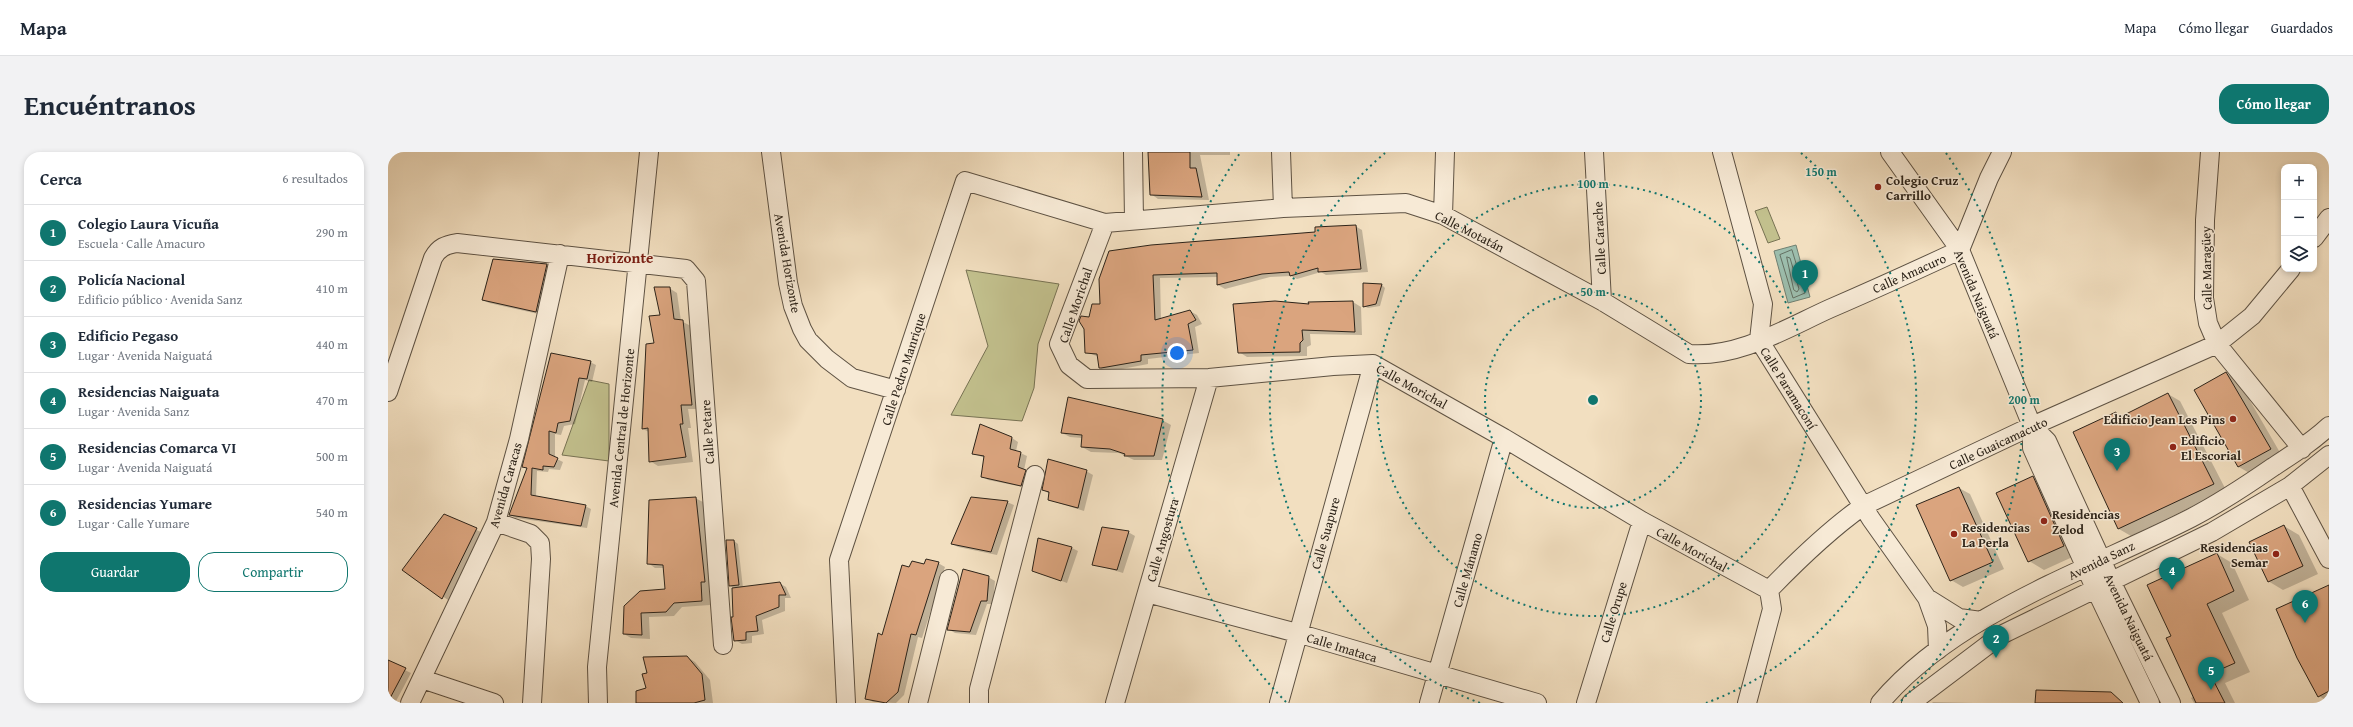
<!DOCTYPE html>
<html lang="es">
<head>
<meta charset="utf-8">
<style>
  body { margin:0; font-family:"Gentium Book Plus",serif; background:#f2f2f3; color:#1f2937 }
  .controls { position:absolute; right:12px; top:12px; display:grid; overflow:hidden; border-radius:8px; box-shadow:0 2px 6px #0003 }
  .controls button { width:36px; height:36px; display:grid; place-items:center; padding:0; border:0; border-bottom:1px solid #e0e1e3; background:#fff; color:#1f2937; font:20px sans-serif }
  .you { position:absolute; left:789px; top:201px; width:14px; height:14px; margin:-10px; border:3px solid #fff; border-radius:50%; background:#1a73e8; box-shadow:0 0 0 6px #1a73e833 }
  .badge { display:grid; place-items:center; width:26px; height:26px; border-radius:50%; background:#0f766e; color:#fff; font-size:13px; font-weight:700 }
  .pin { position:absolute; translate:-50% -33px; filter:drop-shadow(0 1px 2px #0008) }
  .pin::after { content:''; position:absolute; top:21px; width:14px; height:12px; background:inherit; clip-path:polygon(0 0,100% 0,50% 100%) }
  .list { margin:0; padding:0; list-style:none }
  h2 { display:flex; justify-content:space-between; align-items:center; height:52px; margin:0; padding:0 16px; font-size:17px }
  h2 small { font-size:13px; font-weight:400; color:#747a83 }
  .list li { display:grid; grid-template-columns:26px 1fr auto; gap:12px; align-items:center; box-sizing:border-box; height:56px; padding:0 16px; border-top:1px solid #e0e1e3 }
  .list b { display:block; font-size:15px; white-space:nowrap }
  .list p { margin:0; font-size:13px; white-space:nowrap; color:#747a83 }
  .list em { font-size:13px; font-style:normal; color:#747a83 }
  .actions { display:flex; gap:8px; padding:12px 16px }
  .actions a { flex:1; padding:9px 0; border:1px solid #0f766e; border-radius:16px; text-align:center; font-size:14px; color:#0f766e }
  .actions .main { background:#0f766e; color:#fff }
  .icon { flex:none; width:22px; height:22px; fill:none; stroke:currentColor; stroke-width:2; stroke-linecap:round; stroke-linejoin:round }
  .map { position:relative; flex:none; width:1941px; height:551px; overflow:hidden; border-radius:16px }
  header { display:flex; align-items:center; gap:24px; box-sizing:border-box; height:56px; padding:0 20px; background:#fff; border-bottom:1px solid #e0e1e3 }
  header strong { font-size:19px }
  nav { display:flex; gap:22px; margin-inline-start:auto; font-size:14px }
  .intro { display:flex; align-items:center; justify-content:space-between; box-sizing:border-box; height:96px; padding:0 24px }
  h1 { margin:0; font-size:28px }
  .button { padding:10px 18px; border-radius:16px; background:#0f766e; color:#fff; font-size:14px; font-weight:700 }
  main { display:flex; gap:24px; padding:0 24px }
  aside { flex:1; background:#fff; border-radius:16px; box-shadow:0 2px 6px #0003 }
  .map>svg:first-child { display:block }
  .green { fill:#c2c08d; stroke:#777253 }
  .water { fill:#9cbdac; stroke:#6f7f71 }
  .shadow { fill:#0003 }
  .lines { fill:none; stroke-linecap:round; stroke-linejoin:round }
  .shore { stroke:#647062; stroke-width:1 }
  .building { fill:#daa47e; stroke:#2c2319 }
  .minor-casing { stroke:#5e5243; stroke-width:20 }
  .minor { stroke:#f7ead6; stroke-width:18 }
  .ring { fill:none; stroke:#0f766e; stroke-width:2; stroke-dasharray:2 4 }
  .poi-dot { fill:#8f2418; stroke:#f7ead6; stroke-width:1.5 }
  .labels { text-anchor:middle; stroke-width:3; stroke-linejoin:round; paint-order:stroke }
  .poi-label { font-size:13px; font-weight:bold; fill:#2c2319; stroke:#f7ead6; text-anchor:start }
  .street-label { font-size:13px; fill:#2c2319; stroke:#f7ead6 }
  .quarter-label { font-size:15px; font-weight:bold; fill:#7a1f14; stroke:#f7ead6 }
  .centre { fill:#0f766e; stroke:#f7ead6; stroke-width:2 }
  .ring-label { font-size:12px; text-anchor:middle; font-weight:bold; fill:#0f766e; stroke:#f7ead6; stroke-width:3; stroke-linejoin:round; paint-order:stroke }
</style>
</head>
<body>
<header>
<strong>Mapa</strong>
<nav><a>Mapa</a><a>Cómo llegar</a><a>Guardados</a></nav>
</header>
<div class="intro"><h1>Encuéntranos</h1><a class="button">Cómo llegar</a></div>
<main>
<aside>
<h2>Cerca<small>6 resultados</small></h2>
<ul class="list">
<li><span class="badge">1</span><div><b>Colegio Laura Vicuña</b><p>Escuela · Calle Amacuro</p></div><em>290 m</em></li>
<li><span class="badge">2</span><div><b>Policía Nacional</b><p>Edificio público · Avenida Sanz</p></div><em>410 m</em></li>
<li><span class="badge">3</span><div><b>Edificio Pegaso</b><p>Lugar · Avenida Naiguatá</p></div><em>440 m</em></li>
<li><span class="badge">4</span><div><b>Residencias Naiguata</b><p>Lugar · Avenida Sanz</p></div><em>470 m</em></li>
<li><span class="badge">5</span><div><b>Residencias Comarca VI</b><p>Lugar · Avenida Naiguatá</p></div><em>500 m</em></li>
<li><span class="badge">6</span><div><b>Residencias Yumare</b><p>Lugar · Calle Yumare</p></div><em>540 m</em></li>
</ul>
<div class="actions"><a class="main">Guardar</a><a>Compartir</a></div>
</aside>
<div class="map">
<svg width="1941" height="551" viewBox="0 0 1941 551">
  <rect width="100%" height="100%" fill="#f2dfc0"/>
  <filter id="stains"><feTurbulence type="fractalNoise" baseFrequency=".005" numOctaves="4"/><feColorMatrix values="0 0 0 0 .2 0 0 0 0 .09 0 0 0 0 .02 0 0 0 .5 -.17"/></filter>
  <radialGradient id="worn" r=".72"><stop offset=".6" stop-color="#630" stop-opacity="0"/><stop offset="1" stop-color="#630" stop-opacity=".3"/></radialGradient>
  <path class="green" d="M1379 55 1392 87 1380 91 1367 59Z
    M578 118 671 132 650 192 646 236 634 269 563 263 600 194Z
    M201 228 221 232V309L174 303Z"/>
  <path class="water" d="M1408 93 1422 145 1400 151 1386 99Z"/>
  <path class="shadow" d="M761 0H842V3H812L821 48 770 47 763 42Z
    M967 74 974 78 980 120 938 123 933 120 909 127 903 124 882 125 837 137 830 133V125L772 126 773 168 802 159 809 163 814 172 807 175 811 201 760 207V212L718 220 712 216 711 205 698 200 702 166 713 153 712 127Z
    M159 113 165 116 155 163 101 151 95 148Z
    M994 133 997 136 992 154 980 156 976 154Z
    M281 136 289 141 293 169 303 174 311 257H300L303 276H300L305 310 270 314 262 309 261 280 255 277 267 191Z
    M965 150 973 155 974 183 922 182 923 193 919 195V204L859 205 851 200 922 153Z
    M164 202 202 210 208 213 204 230 197 228 187 272 176 274 173 283 167 282V306L175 310 172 318 161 317 160 320 149 319 148 345 197 354 203 357 199 376 128 366 122 363 139 317 135 314Z
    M1838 221 1850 228 1894 304 1863 322 1851 315 1807 238Z
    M1780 242 1792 249 1838 338 1743 384 1731 377 1687 280 1728 262 1734 265Z
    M774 268 783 273 774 308H746L731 301 703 300 694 295V286L682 285 674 281Z
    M624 286 630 290 628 299 639 304 636 318 644 322 640 336 600 328 594 324 597 306 586 302Z
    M698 319 705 323 696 359 661 348 662 342 655 338Z
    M1645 325 1660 334 1691 402 1656 418 1641 409Z
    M1571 336 1582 342 1616 417 1575 435 1563 428Z
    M307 346 315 350 324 434H321L322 453 294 455 286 464 261 465 262 487 243 486 236 482 237 455 278 438 276 416H267L260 411Z
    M619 350 626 353 609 403 570 395 564 392Z
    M57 363 97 382 63 450 16 418Z
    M1896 374 1911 383 1930 422 1895 438 1880 429Z
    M740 380 747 384 735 421 705 412Z
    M650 388 684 396 690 399 679 431 645 418Z
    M346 389 350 392 355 436 391 431 398 435 403 446H397V459L374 468 376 482 364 484V491L354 492 347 488 348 437 342 434Z
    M1829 402 1844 411 1861 448 1834 461 1862 520 1837 531 1847 551H1806L1803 546 1806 544 1784 484Z
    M550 411 557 415 534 486 530 485 516 543 508 551 485 550 479 546 495 484 522 416Z
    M600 425 607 429 605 452H599L588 483 567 481 560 477Z
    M1941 435V550L1931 544Z
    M299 505 307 510 322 528 325 551H249L259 537Z
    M0 510 23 521 7 551H0Z
    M1545 550 1586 551H1544Z"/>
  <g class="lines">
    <path class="shore" d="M1404 98 1417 141 1405 146 1392 103Z
      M1399 105 1402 106 1411 137 1409 140 1406 138Z"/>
  </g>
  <path class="building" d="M760 0H802V16H808L814 45 762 43Z
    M968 73 973 117 930 120V116L902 124 901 120 874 122 829 133V121L765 123 767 168 802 158 808 168 800 172 805 198 753 203V209L713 216H711L709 202 697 201 696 177 691 169 693 164 701 165 704 152H712L711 127 721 99 763 93 927 80V75Z
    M105 107 159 112 148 160 94 148Z
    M975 131 994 132 988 152 975 155Z
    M266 135H282L286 167 295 168 304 253H293L295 272H292L298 305 261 310 260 276 254 277 258 192 266 191 261 164 272 163Z
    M887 149 921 152 920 150 965 149 967 180 914 178 915 188 912 191V200L850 201 845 152Z
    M163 201 203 209 199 227 191 226 182 269 170 271 168 281 161 279V302L170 306 166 315 155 314V318L144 316 143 343 198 353 193 374 121 363 139 316 134 315Z
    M1838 220 1883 297 1850 315 1806 238Z
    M1780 241 1826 332 1730 377 1685 280 1728 260 1730 266Z
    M680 245 775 267 766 304H736L737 302 722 297 693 295 694 283 673 281Z
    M592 272 624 285 622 297 633 300 630 315 638 318 633 334 593 325 596 304 584 302Z
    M660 307 699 318 690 356 660 348 661 340 654 338Z
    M1645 324 1676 394 1640 410 1608 341Z
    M1571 335 1605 410 1562 429 1528 353Z
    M308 345 317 430H313L314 449 286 451 278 460 253 461 254 483 235 482 236 454 252 439 277 437 275 413 259 412 261 348Z
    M583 345 620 349 603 400 563 392Z
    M56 362 89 376 54 447 14 418Z
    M1896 373 1915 414 1880 430 1861 390Z
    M714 375 741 379 729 418 704 413Z
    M650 386 684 395 673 429 644 419Z
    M338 388H346L351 433 341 434Z
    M1829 401 1846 439 1819 452 1847 511 1822 522 1837 551H1808L1778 486 1783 484 1759 433Z
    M538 407 551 410 528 483 523 482 510 540 498 551 477 547 490 481 494 483 514 413 521 415 524 409 536 412Z
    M575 417 601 424 599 449H593L582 480 559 478Z
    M392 430 398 443H391V455L368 464 370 479 358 480V488L346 489 343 465H345L344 436Z
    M1941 433V539L1930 545 1909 506 1888 457Z
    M299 504 314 522 317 548 306 551H248V539L258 536 254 522 259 521 255 505Z
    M0 508 18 516 0 550Z
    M1648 538 1723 540 1735 551H1647Z"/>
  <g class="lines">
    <defs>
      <path id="minor" d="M383 0 400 131 405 154 414 177 420 188 439 207 464 226 508 238
        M745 0 746 68
        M893 0 895 56
        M1206 0 1214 149
        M1334 0 1375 152 1371 188 1483 367 1539 446 1549 474 1550 498
        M1502 0 1572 98 1644 274V296L1707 436 1762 551
        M1822 0 1817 68 1816 146 1820 171 1829 192 1914 297
        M1055 63 1057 0
        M717 71 671 192 681 213 699 227 821 226 945 214 985 212 1116 286 1254 369 1381 438
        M1926 86 1941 66
        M0 240 45 106C51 95 58 93 69 91L298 117 308 129 335 493
        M1644 274 1659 289 1723 429 1783 551
        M1902 334 1941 407
        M108 370 143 382 152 391 153 407 144 551
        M1381 438C1410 408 1441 378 1475 354L1644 274 1829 192 1864 164 1903 117
        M759 441 909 481 1149 551
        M1539 446 1571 466 1593 469
        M34 527 106 551
        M22 551 108 370 131 287 172 102
        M210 551 209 515 261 0
        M458 551 451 408 577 29 717 71 895 56 1018 51 1055 63 1214 149 1301 202C1350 206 1397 177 1441 157 1485 138 1529 118 1572 98L1601 26 1614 0
        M530 551 561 427
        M591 551V537L647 323
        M727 551 821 226
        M891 551 985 212
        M1041 551 1116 286
        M1198 551 1254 369
        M1359 551 1384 457 1381 438
        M1492 551C1568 461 1701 418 1803 366 1832 351 1859 333 1885 315 1905 302 1924 290 1941 274
        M1523 551 1613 483 1824 380 1902 334 1941 303"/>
    </defs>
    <use href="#minor" class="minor-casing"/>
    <use href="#minor" class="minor"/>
  </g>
  <g class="ring">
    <circle cx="1205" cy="248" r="108"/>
    <circle cx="1205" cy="248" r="216"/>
    <path d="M1092 551A323 323 0 0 1 997 1M1413 1A323 323 0 0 1 1318 551"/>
    <path d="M898 550A431 431 0 0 1 852 1M1558 1A431 431 0 0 1 1512 550"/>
  </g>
  <g class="poi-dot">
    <circle cx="1490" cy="35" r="4"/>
    <circle cx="1845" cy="267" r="4"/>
    <circle cx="1785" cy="295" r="4"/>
    <circle cx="1656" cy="369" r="4"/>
    <circle cx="1566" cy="382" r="4"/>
    <circle cx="1888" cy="402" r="4"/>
  </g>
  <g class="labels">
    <g class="poi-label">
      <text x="1498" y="33">Colegio Cruz<tspan x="1498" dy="15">Carrillo</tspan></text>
      <text x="1837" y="272" text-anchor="end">Edificio Jean Les Pins</text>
      <text x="1793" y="293">Edificio<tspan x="1793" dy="15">El Escorial</tspan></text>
      <text x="1664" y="367">Residencias<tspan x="1664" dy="15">Zelod</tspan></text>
      <text x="1574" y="380">Residencias<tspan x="1574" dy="15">La Perla</tspan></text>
      <text x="1880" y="400" text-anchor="end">Residencias<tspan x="1880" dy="15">Semar</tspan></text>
    </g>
    <g class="street-label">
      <text transform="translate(1082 79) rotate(27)" y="5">Calle Motatán</text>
      <text transform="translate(1211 86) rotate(-93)" y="5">Calle Carache</text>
      <text transform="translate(400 111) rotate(80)" y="5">Avenida Horizonte</text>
      <text transform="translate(1818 116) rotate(-91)" y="5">Calle Maragüey</text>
      <text transform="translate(1521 121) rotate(-24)" y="5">Calle Amacuro</text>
      <text transform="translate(1589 142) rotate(67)" y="5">Avenida Naiguatá</text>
      <text transform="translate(687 153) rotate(-71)" y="5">Calle Morichal</text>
      <text transform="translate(515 217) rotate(-72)" y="5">Calle Pedro Manrique</text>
      <text transform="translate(1024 234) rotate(29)" y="5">Calle Morichal</text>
      <text transform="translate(1401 236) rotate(58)" y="5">Calle Paramaconí</text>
      <text transform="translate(233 276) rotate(-84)" y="5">Avenida Central de Horizonte</text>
      <text transform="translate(319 280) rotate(-94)" y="5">Calle Petare</text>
      <text transform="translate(1610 291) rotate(-25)" y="5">Calle Guaicamacuto</text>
      <text transform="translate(117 333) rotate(-74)" y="5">Avenida Caracas</text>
      <text transform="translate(937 381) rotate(-74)" y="5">Calle Suapure</text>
      <text transform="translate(774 388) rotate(-74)" y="5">Calle Angostura</text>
      <text transform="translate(1304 397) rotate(29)" y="5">Calle Morichal</text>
      <text transform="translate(1713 408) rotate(-26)" y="5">Avenida Sanz</text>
      <text transform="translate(1079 418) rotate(-74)" y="5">Calle Mánamo</text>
      <text transform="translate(1225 460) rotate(-73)" y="5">Calle Orupe</text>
      <text transform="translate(1741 465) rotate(64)" y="5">Avenida Naiguatá</text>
      <text transform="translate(954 495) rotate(17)" y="5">Calle Imataca</text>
    </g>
    <g class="quarter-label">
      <text x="232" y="111">Horizonte</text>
    </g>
  </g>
  <circle cx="1205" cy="248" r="6" class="centre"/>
  <g class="ring-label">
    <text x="1433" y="24">150 m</text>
    <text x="1205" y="36">100 m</text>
    <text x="1205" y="144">50 m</text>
    <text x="1636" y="252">200 m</text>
  </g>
  <rect width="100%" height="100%" filter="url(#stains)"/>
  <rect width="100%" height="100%" fill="url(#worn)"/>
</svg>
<div class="controls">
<button>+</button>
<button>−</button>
<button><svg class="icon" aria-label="layers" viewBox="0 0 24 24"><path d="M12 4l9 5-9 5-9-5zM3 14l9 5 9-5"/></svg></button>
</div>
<div class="you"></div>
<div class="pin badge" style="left:1417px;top:141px">1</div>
<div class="pin badge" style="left:1608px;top:506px">2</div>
<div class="pin badge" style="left:1729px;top:319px">3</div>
<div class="pin badge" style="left:1784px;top:438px">4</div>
<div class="pin badge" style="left:1823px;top:538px">5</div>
<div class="pin badge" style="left:1917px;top:471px">6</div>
</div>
</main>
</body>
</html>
